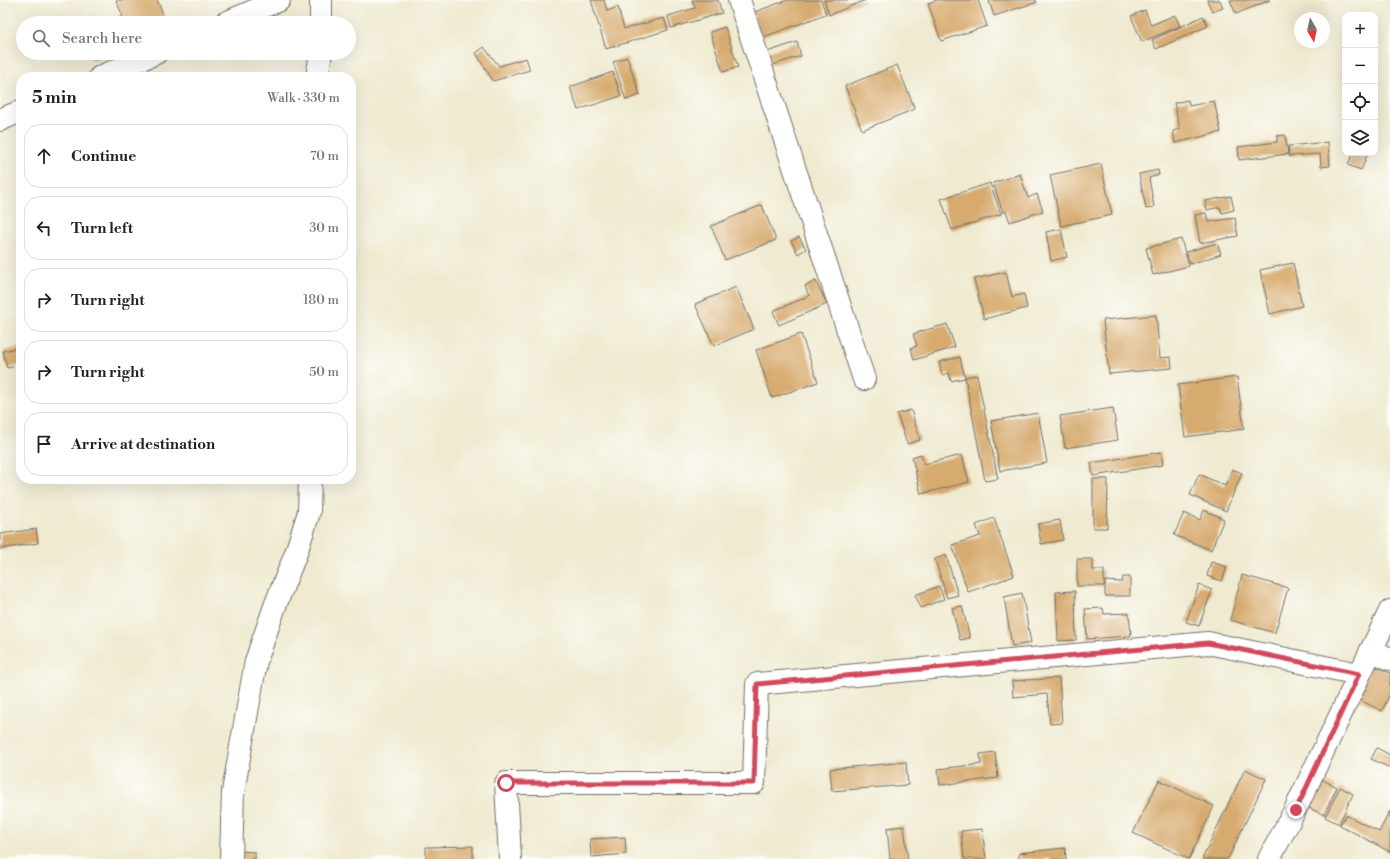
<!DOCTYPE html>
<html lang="en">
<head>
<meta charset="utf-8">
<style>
  body { margin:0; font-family:"Libre Bodoni",serif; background:#f6f6f6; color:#202124 }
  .controls { position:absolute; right:12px; top:12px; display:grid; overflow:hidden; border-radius:8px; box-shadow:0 4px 16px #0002 }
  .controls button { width:36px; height:36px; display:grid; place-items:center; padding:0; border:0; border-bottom:1px solid #e0e0e0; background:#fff; color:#202124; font:20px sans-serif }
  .compass { position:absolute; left:1294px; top:12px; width:36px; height:36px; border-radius:50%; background:#fff; box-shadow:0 4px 16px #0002; rotate:171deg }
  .stop { position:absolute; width:12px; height:12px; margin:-9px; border:3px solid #d1495b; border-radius:50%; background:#fff }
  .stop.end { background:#d1495b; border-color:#fff; box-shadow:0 1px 4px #0008 }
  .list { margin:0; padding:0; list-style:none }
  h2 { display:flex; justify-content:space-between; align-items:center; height:52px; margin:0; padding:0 16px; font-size:17px }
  h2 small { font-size:13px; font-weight:400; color:#757577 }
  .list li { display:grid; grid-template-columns:26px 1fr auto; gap:12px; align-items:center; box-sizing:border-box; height:64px; margin:0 8px 8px; padding:0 8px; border:1px solid #e0e0e0; border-radius:16px }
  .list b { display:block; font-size:15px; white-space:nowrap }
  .list em { font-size:13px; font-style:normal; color:#757577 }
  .icon { flex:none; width:22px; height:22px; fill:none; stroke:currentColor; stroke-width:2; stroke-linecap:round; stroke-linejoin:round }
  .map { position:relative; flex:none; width:1390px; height:859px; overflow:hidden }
  .search { position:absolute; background:#fff; box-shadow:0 4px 16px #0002; left:16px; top:16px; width:340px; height:44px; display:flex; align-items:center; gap:10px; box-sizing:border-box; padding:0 14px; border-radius:22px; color:#757577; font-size:15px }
  .panel { position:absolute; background:#fff; box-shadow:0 4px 16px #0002; left:16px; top:72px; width:340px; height:412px; border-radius:16px }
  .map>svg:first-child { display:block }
  .building { fill:#d7ab6f }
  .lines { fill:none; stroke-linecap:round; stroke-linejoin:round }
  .minor-casing { stroke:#706e65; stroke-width:24 }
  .tertiary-casing { stroke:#706e65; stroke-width:24 }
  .minor { stroke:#fff; stroke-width:22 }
  .tertiary { stroke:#fff; stroke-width:22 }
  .route { stroke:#d1495b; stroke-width:5 }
</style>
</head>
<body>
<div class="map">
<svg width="1390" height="859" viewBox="0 0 1390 859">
  <rect width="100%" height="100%" fill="#fdfcf7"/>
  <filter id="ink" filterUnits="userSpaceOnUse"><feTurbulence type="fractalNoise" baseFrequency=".025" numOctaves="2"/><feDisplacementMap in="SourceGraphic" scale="8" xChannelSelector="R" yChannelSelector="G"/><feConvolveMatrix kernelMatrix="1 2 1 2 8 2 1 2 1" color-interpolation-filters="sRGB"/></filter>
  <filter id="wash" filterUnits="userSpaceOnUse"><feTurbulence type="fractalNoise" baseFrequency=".012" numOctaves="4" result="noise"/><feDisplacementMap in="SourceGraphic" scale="16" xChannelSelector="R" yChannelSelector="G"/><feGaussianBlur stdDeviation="0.9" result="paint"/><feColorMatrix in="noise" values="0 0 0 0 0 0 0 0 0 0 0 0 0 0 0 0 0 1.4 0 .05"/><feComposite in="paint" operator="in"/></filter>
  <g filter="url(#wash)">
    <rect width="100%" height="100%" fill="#efead0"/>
    <g id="blocks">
      <path class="building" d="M118 0H157L167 23H107L123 16 116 1Z
        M591 0H604L607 11 618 7 624 29 664 18 668 30 606 49Z
        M692 0H718L722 13 671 28 668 16 695 8Z
        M787 0H821L826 14 761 38 752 13Z
        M824 0H866L829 15Z
        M937 0H978L987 26 941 41 928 3Z
        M993 0H1036L1037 2 994 16 989 1Z
        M1207 0H1220L1223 8 1212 12Z
        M1230 0H1270L1236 14Z
        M1145 10 1151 25 1175 15 1180 26 1142 42 1131 16Z
        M1203 16 1208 26 1156 49 1152 40Z
        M725 27 738 67 723 72 710 32Z
        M797 42 801 56 769 66 764 53Z
        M484 47 499 66 526 58 530 70 493 81 476 53Z
        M90 53H109L93 60Z
        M627 57 640 95 626 100 613 62Z
        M897 65 915 109 862 130 845 86Z
        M613 72 621 96 578 110 570 87Z
        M1188 100 1189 106 1214 101 1221 132 1175 143 1173 131 1180 129 1174 103Z
        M1285 135 1288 154 1239 160 1238 147 1277 142V136Z
        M1328 142 1330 166 1321 167 1320 154 1289 156 1288 146Z
        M1353 153H1368L1361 170 1348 165Z
        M1101 164 1112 215 1061 226 1050 175Z
        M1158 170 1159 175 1149 178 1154 207 1146 209 1139 174Z
        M1020 174 1028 198 1037 194 1043 211 1010 222 1006 211 1003 213 993 183Z
        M990 183 1001 214 952 230 941 199Z
        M1231 196 1234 210 1222 213 1220 207 1207 210 1205 201Z
        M762 205 776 240 725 260 711 226Z
        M1206 213 1208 222 1235 218 1238 236 1200 243 1195 215Z
        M1061 229 1067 257 1051 261 1046 232Z
        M799 237 806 249 798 254 791 241Z
        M1181 239 1189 266 1153 275 1146 248Z
        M1217 243 1221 254 1190 264 1186 252Z
        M1293 263 1302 306 1270 314 1260 270Z
        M1006 272 1012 297 1024 294 1027 308 984 319 974 279Z
        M816 281 827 304 779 325 773 311 809 296 805 286Z
        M736 287 754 329 714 346 695 304Z
        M1156 315 1160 358 1171 357 1172 368 1109 374 1103 320Z
        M947 324 955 347 914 360 911 348 917 346 913 334Z
        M801 334 818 382 772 398 756 350Z
        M21 347V365L7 368 3 351Z
        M960 357 965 378 951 381 949 373 942 375 939 362Z
        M977 375 998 479 985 481 965 377Z
        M1237 377 1244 429 1185 437 1178 385Z
        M1113 408 1118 440 1065 448 1060 416Z
        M911 410 920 440 907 444 897 414Z
        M1038 413 1047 463 1000 471 991 421Z
        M1161 452 1163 465 1093 476 1091 463Z
        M921 454 924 464 962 455 969 482 921 494 912 457Z
        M1232 469 1242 473 1226 511 1190 495 1199 474 1225 486Z
        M1093 479H1108L1107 528H1093Z
        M1204 510 1224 519 1211 550 1174 535 1184 513 1200 520Z
        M994 518 1014 576 968 592 952 545 980 536 976 525Z
        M1060 520 1063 540 1041 544 1038 524Z
        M36 529 38 543 0 549V534Z
        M946 555 958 595 947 598 935 559Z
        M1077 559H1093V570H1104V586H1077Z
        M1211 562 1227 567 1222 581 1207 576Z
        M1242 575 1288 588 1275 633 1230 620Z
        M1123 577H1130V596H1105V581L1122 582Z
        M1199 585 1212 590 1199 626 1186 622Z
        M939 586 944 599 921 608 915 595Z
        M1075 591 1076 640 1058 641 1056 592Z
        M1022 593 1031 643 1012 646 1004 597Z
        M962 606 970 638 960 640 952 608Z
        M1103 608 1104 614 1129 613 1131 636 1087 639 1085 609Z
        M1372 665 1390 673V694L1382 711 1356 698Z
        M1059 678 1062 723 1050 724 1047 694 1013 697 1012 681Z
        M1377 748 1390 755V768L1371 759Z
        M995 752 998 778 940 785 938 769 981 764 980 754Z
        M906 762 908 785 832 791 830 769Z
        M1245 769 1266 779 1228 859H1202Z
        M1321 779 1337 787 1324 815 1307 807Z
        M1159 780 1214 806 1189 859 1133 833Z
        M1340 787 1353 794 1339 824 1325 817Z
        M1390 811V852L1340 825 1346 815 1379 832Z
        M904 826 908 859H890L887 828Z
        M982 829 986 859H964L961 831Z
        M625 837 626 854 591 857 590 839Z
        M473 846V859H426V847Z
        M1065 848 1066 859H1019V853Z
        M238 851 255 852V859H237Z"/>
    </g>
  </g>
  <g filter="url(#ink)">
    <use href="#blocks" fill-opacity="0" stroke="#706e65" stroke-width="1"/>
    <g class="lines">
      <defs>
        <path id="minor" d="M739 0 864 379
          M225 23 279 0
          M321 23V0
          M100 77 156 53
          M317 77 321 53
          M0 120 21 111
          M1371 650 1390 659
          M231 859 233 792 256 661 275 606 296 553 309 512 310 479
          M510 859 506 783H754L757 684 1208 643 1359 674"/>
        <path id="tertiary" d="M1269 859 1295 810 1390 611"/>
      </defs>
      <use href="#minor" class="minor-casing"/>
      <use href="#tertiary" class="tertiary-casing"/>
      <use href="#minor" class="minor"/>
      <use href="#tertiary" class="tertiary"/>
    </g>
  </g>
  <g class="lines" filter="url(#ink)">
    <path class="route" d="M506 783H754L757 684 1208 643 1359 674 1296 810"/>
  </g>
</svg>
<div class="controls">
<button>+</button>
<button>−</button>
<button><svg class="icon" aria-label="locate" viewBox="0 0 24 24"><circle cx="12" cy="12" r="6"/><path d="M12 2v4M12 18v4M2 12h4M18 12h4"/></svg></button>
<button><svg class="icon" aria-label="layers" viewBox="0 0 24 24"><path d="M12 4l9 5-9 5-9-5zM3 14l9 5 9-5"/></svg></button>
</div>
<svg class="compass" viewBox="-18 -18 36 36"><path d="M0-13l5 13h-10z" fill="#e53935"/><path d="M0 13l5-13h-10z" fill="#757577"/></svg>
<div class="stop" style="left:506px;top:783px"></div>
<div class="stop end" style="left:1296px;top:810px"></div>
<div class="search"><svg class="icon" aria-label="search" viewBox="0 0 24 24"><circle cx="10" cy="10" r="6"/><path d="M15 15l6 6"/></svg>Search here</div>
<section class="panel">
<h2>5 min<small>Walk · 330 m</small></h2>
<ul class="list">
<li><svg class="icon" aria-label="ahead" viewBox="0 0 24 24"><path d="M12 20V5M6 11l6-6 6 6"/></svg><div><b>Continue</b></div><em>70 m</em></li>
<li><svg class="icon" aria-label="left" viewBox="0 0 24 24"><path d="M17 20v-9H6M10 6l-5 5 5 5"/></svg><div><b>Turn left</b></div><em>30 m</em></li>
<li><svg class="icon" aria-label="right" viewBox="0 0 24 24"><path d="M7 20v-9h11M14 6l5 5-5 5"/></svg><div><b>Turn right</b></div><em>180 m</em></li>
<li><svg class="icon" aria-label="right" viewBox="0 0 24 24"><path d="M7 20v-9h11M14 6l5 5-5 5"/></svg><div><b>Turn right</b></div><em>50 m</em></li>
<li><svg class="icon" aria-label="arrive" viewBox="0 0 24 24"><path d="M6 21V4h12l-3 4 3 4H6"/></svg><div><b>Arrive at destination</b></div></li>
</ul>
</section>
</div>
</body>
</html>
